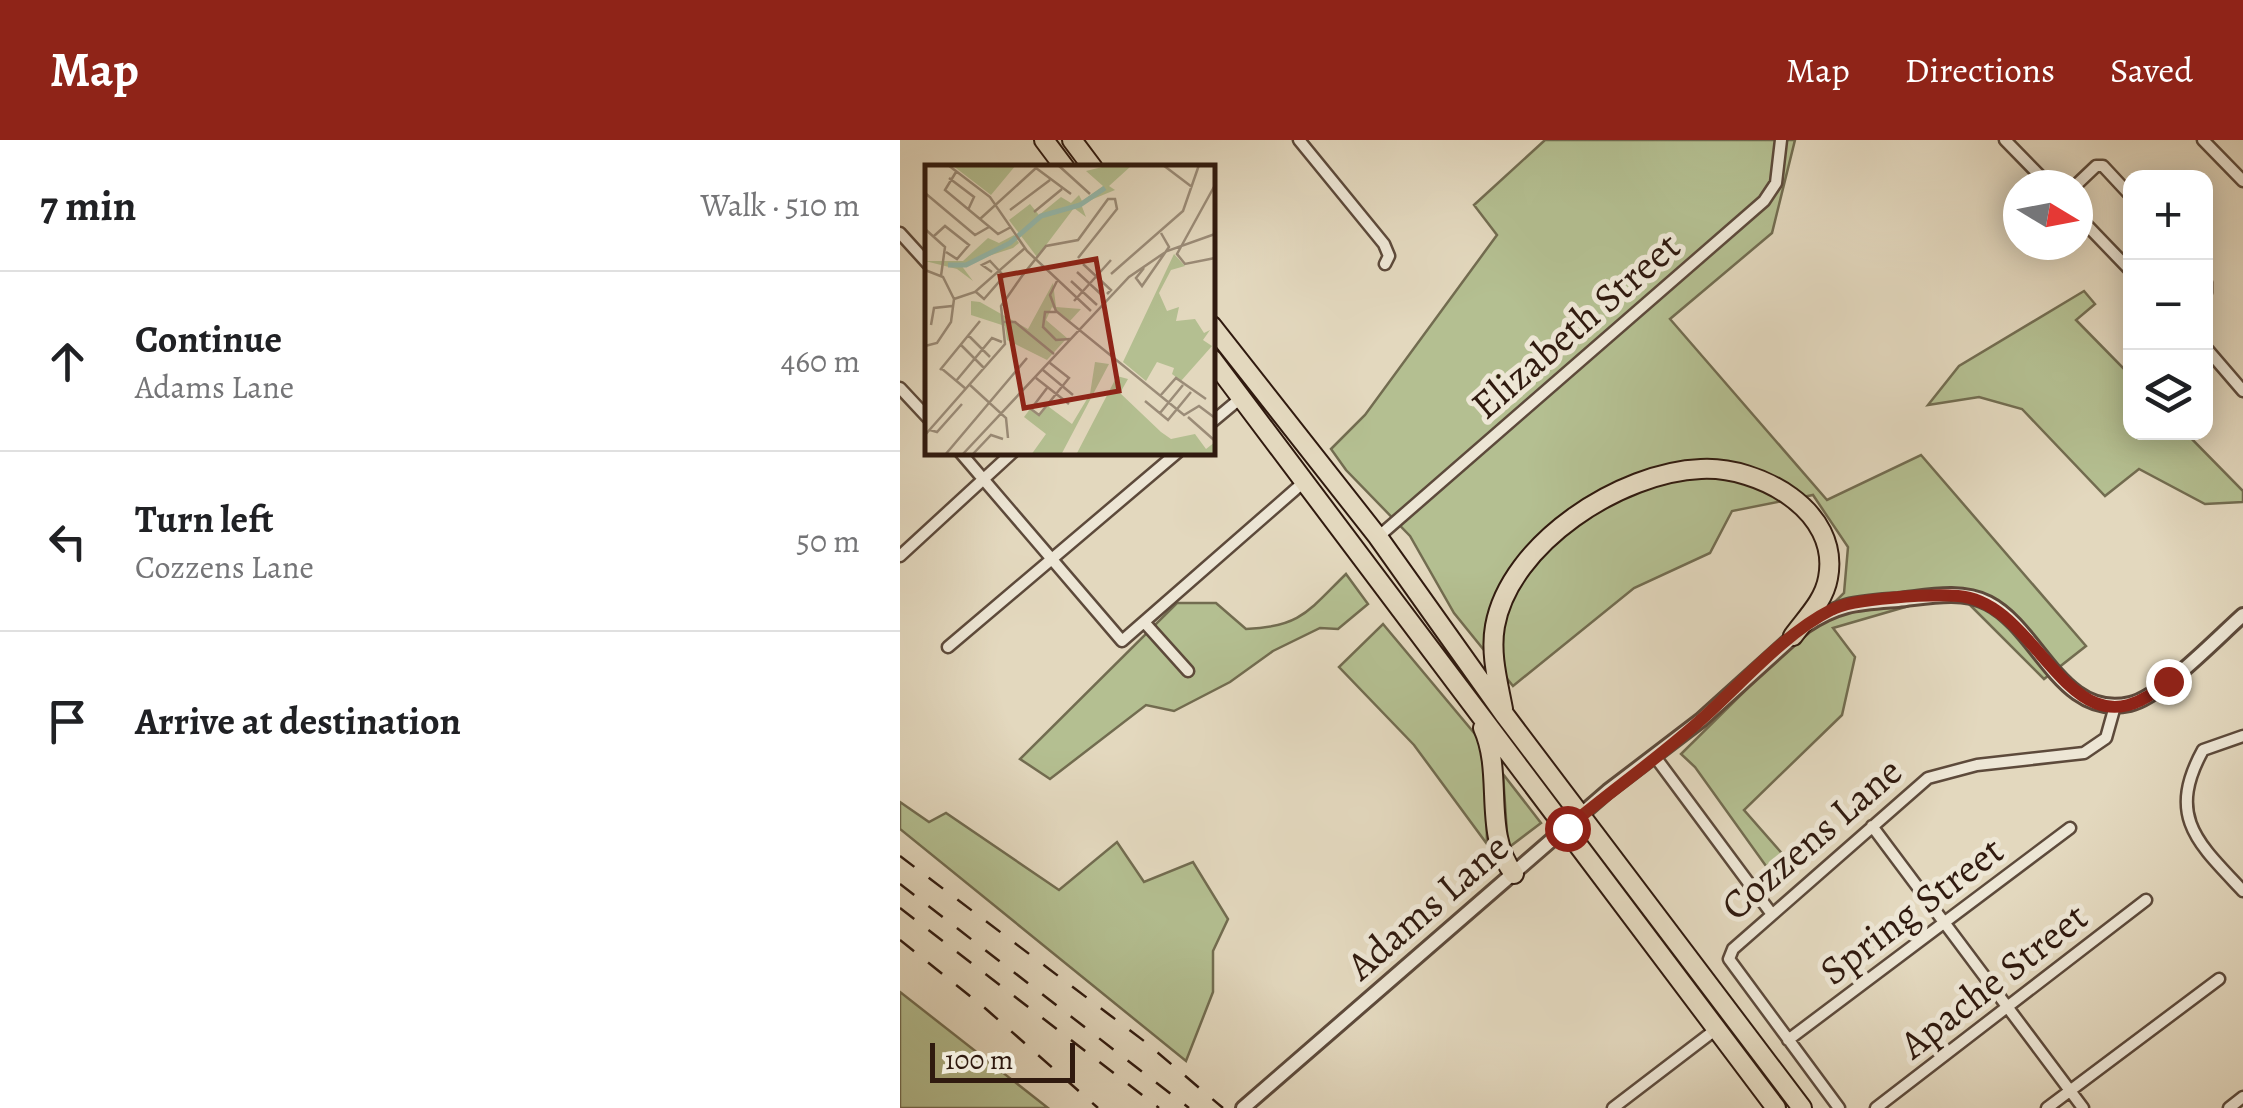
<!DOCTYPE html>
<html lang="en">
<head>
<meta charset="utf-8">
<style>
  body { margin:0; font-family:Alegreya,serif; background:#f2f2f2; color:#202124 }
  .controls { position:absolute; right:30px; top:30px; display:grid; overflow:hidden; border-radius:20px; box-shadow:0 5px 25px #0003 }
  .controls button { width:90px; height:90px; display:grid; place-items:center; padding:0; border:0; border-bottom:2px solid #e0e0e0; background:#fff; color:#202124; font:50px sans-serif }
  .compass { position:absolute; left:1103px; top:30px; width:90px; height:90px; border-radius:50%; background:#fff; box-shadow:0 5px 25px #0003; rotate:100deg }
  .scale { position:absolute; left:30px; bottom:25px; width:145px; box-sizing:border-box; padding-left:10px; border:5px solid #301a0f; border-top:0; font-size:28px; line-height:35px; white-space:nowrap; color:#301a0f; -webkit-text-stroke:8px #ede6d5; paint-order:stroke }
  .stop { position:absolute; width:30px; height:30px; margin:-22px; border:8px solid #8f2418; border-radius:50%; background:#fff }
  .stop.end { background:#8f2418; border-color:#fff; box-shadow:0 2px 10px #0008 }
  .list { margin:0; padding:0; list-style:none }
  h2 { display:flex; justify-content:space-between; align-items:center; height:130px; margin:0; padding:0 40px; font-size:42px }
  h2 small { font-size:32px; font-weight:400; color:#757577 }
  .list li { display:grid; grid-template-columns:65px 1fr auto; gap:30px; align-items:center; box-sizing:border-box; height:180px; padding:0 40px; border-top:2px solid #e0e0e0 }
  .list b { display:block; font-size:38px; white-space:nowrap }
  .list p { margin:0; font-size:32px; white-space:nowrap; color:#757577 }
  .list em { font-size:32px; font-style:normal; color:#757577 }
  .icon { flex:none; width:55px; height:55px; fill:none; stroke:currentColor; stroke-width:2; stroke-linecap:round; stroke-linejoin:round }
  .map { position:relative; flex:none; width:1343px; height:968px; overflow:hidden }
  header { display:flex; align-items:center; gap:60px; box-sizing:border-box; height:140px; padding:0 50px; background:#8f2418; color:#fff }
  header strong { font-size:48px }
  nav { display:flex; gap:55px; margin-inline-start:auto; font-size:35px }
  main { display:flex }
  aside { flex:1; background:#fff }
  .map>svg:first-child { display:block }
  .green { fill:#b4bf91; stroke:#726c50; stroke-width:2.5 }
  .lines { fill:none; stroke-linecap:round; stroke-linejoin:round }
  .minor-casing { stroke:#5d4a3b; stroke-width:15 }
  .tertiary-casing { stroke:#5d4a3b; stroke-width:18 }
  .trunk-casing { stroke:#301a0f; stroke-width:22 }
  .minor { stroke:#ede6d5; stroke-width:10 }
  .tertiary { stroke:#ede6d5; stroke-width:12 }
  .trunk { stroke:#e3d8be; stroke-width:18 }
  .rail { stroke:#301a0f; stroke-width:2.5; stroke-dasharray:18 18; stroke-linecap:butt }
  .route { stroke:#8f2418; stroke-width:12 }
  .labels { text-anchor:middle; stroke-width:10; stroke-linejoin:round; paint-order:stroke }
  .street-label { font-size:40px; fill:#301a0f; stroke:#ede6d5 }
  .inset-river { fill:none; stroke:#96baad; stroke-width:5 }
  .inset-road { fill:none; stroke:#9b8c78; stroke-width:2.5 }
  .view { fill:#8f2418; fill-opacity:0.15; stroke:#8f2418; stroke-width:5 }
  .inset-edge { fill:none; stroke:#301a0f; stroke-width:5 }
</style>
</head>
<body>
<header>
<strong>Map</strong>
<nav><a>Map</a><a>Directions</a><a>Saved</a></nav>
</header>
<main>
<aside>
<h2>7 min<small>Walk · 510 m</small></h2>
<ul class="list">
<li><svg class="icon" aria-label="ahead" viewBox="0 0 24 24"><path d="M12 20V5M6 11l6-6 6 6"/></svg><div><b>Continue</b><p>Adams Lane</p></div><em>460 m</em></li>
<li><svg class="icon" aria-label="left" viewBox="0 0 24 24"><path d="M17 20v-9H6M10 6l-5 5 5 5"/></svg><div><b>Turn left</b><p>Cozzens Lane</p></div><em>50 m</em></li>
<li><svg class="icon" aria-label="arrive" viewBox="0 0 24 24"><path d="M6 21V4h12l-3 4 3 4H6"/></svg><div><b>Arrive at destination</b></div></li>
</ul>
</aside>
<div class="map">
<svg width="1343" height="968" viewBox="0 0 1343 968">
  <rect width="100%" height="100%" fill="#e3d8be"/>
  <filter id="stains"><feTurbulence type="fractalNoise" baseFrequency=".002" numOctaves="4"/><feColorMatrix values="0 0 0 0 .2 0 0 0 0 .09 0 0 0 0 .02 0 0 0 .5 -.17"/></filter>
  <radialGradient id="worn" r=".72"><stop offset=".6" stop-color="#630" stop-opacity="0"/><stop offset="1" stop-color="#630" stop-opacity=".3"/></radialGradient>
  <path class="green" d="M645 0H895L872 93 770 179 927 360 1021 315 1186 506 1144 539 1057 452 933 488 955 517 942 575 844 670 893 726 876 740 795 627 781 614 944 453 948 407 913 355 832 371 810 413 734 448 613 546 554 473 510 396 446 330 431 309 465 275 597 95 574 65Z
    M1184 151 1195 164 1176 180 1230 235V292L1286 293 1343 351V362L1305 364 1239 329 1205 356 1122 269 1079 257 1028 265 1059 226Z
    M446 434 468 464 438 489 420 488 373 511 330 542 274 571 246 565 150 639 120 619 277 463H316L346 489C401 487 409 470 446 434Z
    M483 484 585 606 587 704 514 605 439 527Z
    M603 634 641 683 608 708Z
    M0 662 29 682 46 673 159 750 217 702 244 742 293 722 328 779 313 811V852L286 921 0 689Z
    M0 852 148 968H0Z"/>
  <g class="lines">
    <defs>
      <path id="minor" d="M399 0 484 104 489 116 485 124
        M1105 0 1149 45
        M1303 0 1343 41
        M1176 45 1196 26H1203L1230 55
        M1178 76 1230 130
        M0 93 28 124
        M1306 142V153
        M1306 208 1343 251
        M0 248 28 278
        M312 282 342 257
        M60 312 222 501 405 341
        M478 397 864 61 876 43 881 0
        M0 416 113 312
        M244 482 288 531
        M48 507 278 312
        M1343 596 1303 610C1266 677 1298 703 1343 751
        M756 618 871 773
        M972 686 1183 968
        M888 900 1170 688
        M713 968 815 890
        M939 968 829 819 833 809 1028 638 1077 625 1184 613 1206 598 1215 566
        M976 968 1246 760
        M1147 968 1319 839
        M1329 968 1343 957"/>
      <path id="tertiary" d="M343 968 708 651 801 580 905 486C939 463 959 463 998 460 1027 457 1061 449 1088 463 1139 489 1161 580 1230 564 1261 557 1317 498 1343 475"/>
      <path id="trunk" d="M144 0 165 28
        M172 0 193 28
        M312 186 478 397 604 574 902 968
        M312 219 876 968
        M603 569C598 542 590 514 595 486 610 403 721 332 801 329 858 326 941 370 928 438 924 461 906 478 893 496
        M583 588C604 634 582 693 614 734"/>
    </defs>
    <use href="#minor" class="minor-casing"/>
    <use href="#tertiary" class="tertiary-casing"/>
    <use href="#trunk" class="trunk-casing"/>
    <use href="#minor" class="minor"/>
    <use href="#tertiary" class="tertiary"/>
    <use href="#trunk" class="trunk"/>
    <path class="rail" d="M0 716 244 901 323 968
      M0 744 289 968
      M0 768 259 968
      M0 800 86 869 198 968"/>
  </g>
  <g class="lines">
    <path class="route" d="M667 688C712 650 760 617 803 578 842 543 885 493 931 470 952 458 1032 454 1058 456 1143 462 1170 630 1268 541"/>
  </g>
  <g class="labels">
    <g class="street-label">
      <text transform="translate(675 185) rotate(-41)" y="14">Elizabeth Street</text>
      <text transform="translate(911 698) rotate(-41)" y="14">Cozzens Lane</text>
      <text transform="translate(527 766) rotate(-41)" y="14">Adams Lane</text>
      <text transform="translate(1011 770) rotate(-37)" y="14">Spring Street</text>
      <text transform="translate(1093 840) rotate(-38)" y="14">Apache Street</text>
    </g>
  </g>
  <g transform="translate(25 25)">
    <rect width="290" height="290" fill="#e3d8be"/>
    <path d="M27 0H91L66 30ZM185 0 205 2 184 21 190 25 156 39 161 52 149 43 112 92 84 55 105 39 114 50 136 32 146 38 154 30 157 36 178 21 161 6ZM89 70 94 78 88 83 36 100 48 116 32 104 0 96H38L63 73 74 78ZM249 89 260 101 246 105 234 128 242 146 254 142 251 156 270 154 279 168 285 165 278 175 287 181 256 216 247 209 249 203 232 197 221 216 198 197ZM128 118 131 142 156 144 145 156 127 142 121 155 142 173 122 195 82 175 80 161 46 150V136L55 137 103 164ZM170 197 184 199 136 290H106L121 269 99 252 105 244 114 250 127 236 124 242 147 259 165 229ZM192 211 203 214 195 228 236 267 246 274 270 269 281 284 290 277V290H151Z" fill="#b4bf91"/>
    <path class="inset-river" d="M23 100H41L85 78 116 51 155 40 180 23"/>
    <path class="inset-road" d="M23 0 65 32 102 86 166 146M133 0 165 29M238 0 267 22M111 3 146 29M31 7 20 25 73 69 86 62M24 13 49 32 43 45M290 20 252 89 260 99 290 93M0 28 50 70 64 62M85 45 125 15M109 47 137 24M55 54 111 3M0 64 20 82 16 111M9 71 20 61 44 80 32 94 21 87M158 99 186 125 182 129M219 103 211 113 217 121 244 82 236 68M0 105 18 112 29 134M152 107 179 132M186 109 258 46 274 0M133 114 125 130 131 146 259 250 274 241 290 253M146 116 172 140M51 127 59 134 79 111 65 96 57 100 67 107M149 136 186 95M132 147H120L118 162 131 175 145 174M78 157H90L129 189M6 160 9 143 27 141M43 170 65 192M36 180 59 203M0 181 12 178 26 157 29 134 50 127 100 83M16 203 41 224M15 205 55 156M118 205 148 230M111 213 144 239M31 216 67 173 77 177M45 220 81 253 83 273M122 223 106 244 114 250 144 213 125 198M235 231 251 213 281 234M220 236 243 255 266 227M235 248 258 220M263 252 289 275M5 265 12 267 37 239M0 270 80 179 76 141 97 111 121 81 153 75 183 34H190L192 44 153 93M20 290 102 193M37 290 204 112 242 86 290 69M47 290 66 270 78 274"/>
    <path class="view" d="M171 94 194 226 99 243 75 111Z"/>
    <rect width="290" height="290" class="inset-edge"/>
  </g>
  <rect width="100%" height="100%" filter="url(#stains)"/>
  <rect width="100%" height="100%" fill="url(#worn)"/>
</svg>
<div class="controls">
<button>+</button>
<button>−</button>
<button><svg class="icon" aria-label="layers" viewBox="0 0 24 24"><path d="M12 4l9 5-9 5-9-5zM3 14l9 5 9-5"/></svg></button>
</div>
<svg class="compass" viewBox="-18 -18 36 36"><path d="M0-13l5 13h-10z" fill="#e53935"/><path d="M0 13l5-13h-10z" fill="#757577"/></svg>
<div class="scale">100 m</div>
<div class="stop" style="left:667px;top:688px"></div>
<div class="stop end" style="left:1268px;top:541px"></div>
</div>
</main>
</body>
</html>
